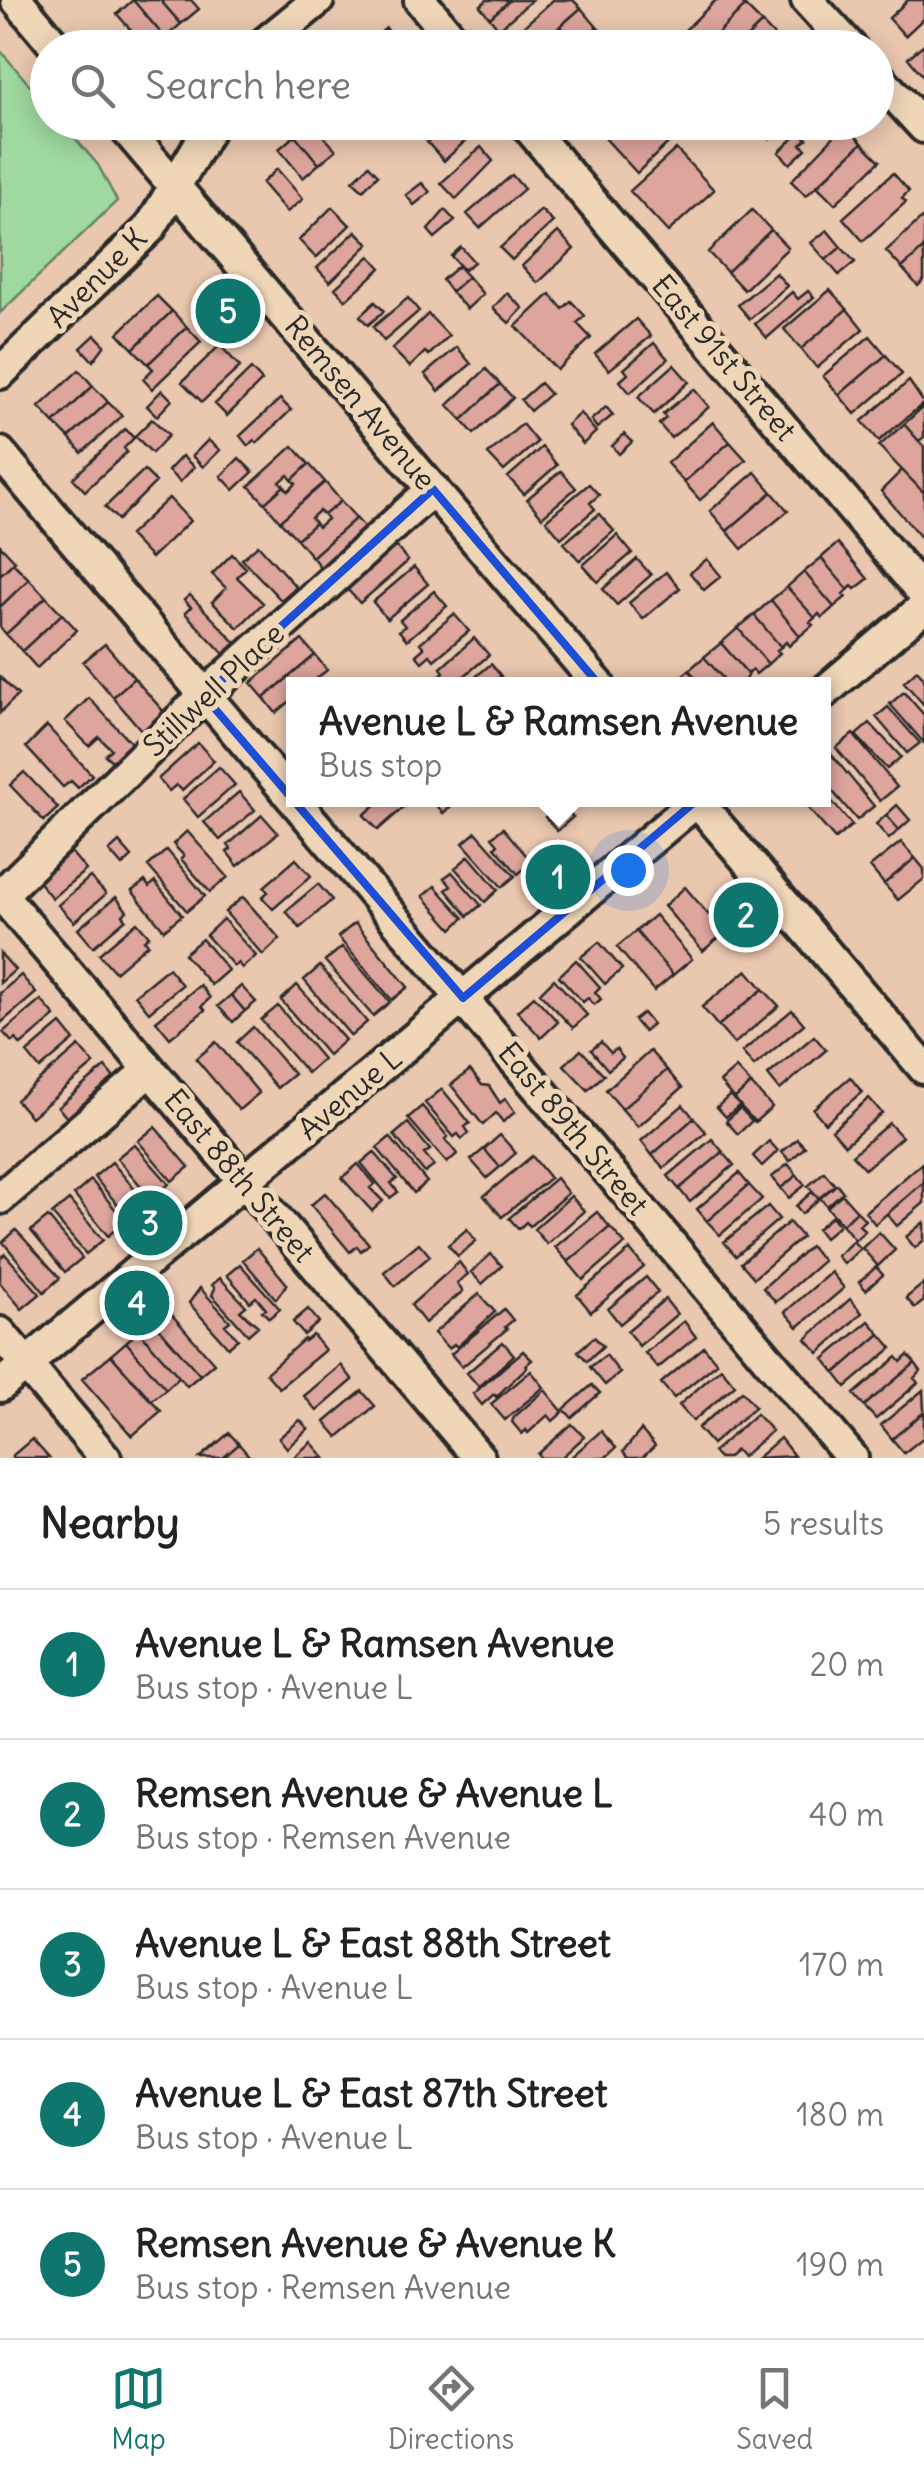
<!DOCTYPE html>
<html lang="en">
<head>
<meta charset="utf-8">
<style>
  body { margin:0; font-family:Delius,sans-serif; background:#f6f6f6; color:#222 }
  .you { position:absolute; left:628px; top:870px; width:35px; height:35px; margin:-25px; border:8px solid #fff; border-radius:50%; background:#1a73e8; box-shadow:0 0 0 15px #1a73e833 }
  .badge { display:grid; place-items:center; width:65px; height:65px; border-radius:50%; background:#0f766e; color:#fff; font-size:32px; font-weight:700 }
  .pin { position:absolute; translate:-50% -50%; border:5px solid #fff; box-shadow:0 2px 10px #0006 }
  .popup { position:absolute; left:286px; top:677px; width:545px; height:130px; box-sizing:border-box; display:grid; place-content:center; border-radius:0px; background:#fff; filter:drop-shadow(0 2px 8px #0005); font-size:32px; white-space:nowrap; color:#767676 }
  .popup b { font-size:38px; color:#222 }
  .popup::after { content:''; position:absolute; left:50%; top:100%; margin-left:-20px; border:20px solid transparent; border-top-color:#fff }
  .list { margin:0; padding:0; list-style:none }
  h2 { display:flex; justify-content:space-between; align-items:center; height:130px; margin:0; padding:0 40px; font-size:42px }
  h2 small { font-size:32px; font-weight:400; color:#767676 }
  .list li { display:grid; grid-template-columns:65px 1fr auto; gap:30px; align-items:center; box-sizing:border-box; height:150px; padding:0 40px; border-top:2px solid #e0e0e0 }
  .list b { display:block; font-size:38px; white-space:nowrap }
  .list p { margin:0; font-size:32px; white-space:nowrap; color:#767676 }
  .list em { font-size:32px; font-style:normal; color:#767676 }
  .icon { flex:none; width:55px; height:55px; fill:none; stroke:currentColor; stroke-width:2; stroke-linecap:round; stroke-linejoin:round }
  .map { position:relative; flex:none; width:924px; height:1458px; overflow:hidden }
  .search { position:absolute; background:#fff; box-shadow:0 5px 25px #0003; left:30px; right:30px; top:30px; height:110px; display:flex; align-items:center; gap:25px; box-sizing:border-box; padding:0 35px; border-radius:55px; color:#767676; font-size:38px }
  .sheet { height:880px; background:#fff }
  nav { display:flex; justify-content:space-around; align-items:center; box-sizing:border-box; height:140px; border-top:2px solid #e0e0e0; background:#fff; font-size:28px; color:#767676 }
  nav a { display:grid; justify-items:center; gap:5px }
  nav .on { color:#0f766e }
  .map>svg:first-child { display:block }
  .green { fill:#9fd99f; stroke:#658265; stroke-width:2.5 }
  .building { fill:#dea59c; stroke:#2b2b2b; stroke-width:2.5 }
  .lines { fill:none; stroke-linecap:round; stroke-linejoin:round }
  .minor-casing { stroke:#2b2b2b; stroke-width:38 }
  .minor { stroke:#efd6b7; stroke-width:30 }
  .marked { fill:none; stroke:#1d4ed8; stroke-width:8; stroke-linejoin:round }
  .labels { text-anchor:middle; stroke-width:10; stroke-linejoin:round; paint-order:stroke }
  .street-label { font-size:30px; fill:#2b2b2b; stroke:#efd6b7 }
</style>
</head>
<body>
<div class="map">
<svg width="924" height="1458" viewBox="0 0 924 1458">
  <rect width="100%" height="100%" fill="#eac7af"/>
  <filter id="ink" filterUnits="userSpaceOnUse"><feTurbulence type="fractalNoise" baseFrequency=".01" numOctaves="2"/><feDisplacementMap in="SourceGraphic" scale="20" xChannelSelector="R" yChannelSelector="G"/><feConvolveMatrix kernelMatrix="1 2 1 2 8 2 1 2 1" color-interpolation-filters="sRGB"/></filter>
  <g filter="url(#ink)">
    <path class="green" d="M0 50 47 106 48 122 62 123 98 165 117 201 0 313Z"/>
    <path class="building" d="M133 0 165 38 154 48H146L117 14Z
      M133 0H160L181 24 165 38Z
      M160 0H191L199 9 181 24Z
      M487 0H510L490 18 480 6Z
      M510 0H532L499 29 490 18Z
      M553 0H573L581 8 536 48H525L514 35Z
      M716 0H739L745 6 703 48H698L683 32Z
      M908 0H924V18L905 36 889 18Z
      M745 6 762 23 736 48H703Z
      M581 8 597 27 573 48H536L553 33 557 37 564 30 560 26Z
      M762 23 778 40 771 48H736Z
      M597 27 613 44 609 48H573Z
      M386 28 403 48H373L369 43Z
      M924 44V76H923L908 58Z
      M311 122 336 150 319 164 295 135Z
      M449 122H465L474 133 444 161 427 142Z
      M589 122H621L605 138Z
      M621 122H685L687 125 637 173 605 138Z
      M765 122H789L770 139 760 127Z
      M845 125 862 143 806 196 791 181Z
      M800 132 807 139 801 144 806 149 790 164 779 152Z
      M295 135 319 164 303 178 279 149Z
      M862 143 880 161 835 204 817 186Z
      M481 147 493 161 456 199 441 183Z
      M676 149 714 190 668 232 630 191Z
      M369 165 378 175 363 190 353 181Z
      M277 169 303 199 287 212 262 183Z
      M893 173 909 191 902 198 906 202 863 241 843 218Z
      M512 175 524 189 480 228 467 214Z
      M422 183 430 192 414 205 406 195Z
      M332 207 350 225 316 258 299 240Z
      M445 210 455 221 435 238 428 230Z
      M541 210 553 222 512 260 500 248Z
      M752 210 771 230 727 272 708 252Z
      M924 216V248L902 268 886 251Z
      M771 230 788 248 744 290 727 272Z
      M827 230 841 247 826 260 811 243Z
      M356 231 369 244 330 282 317 268Z
      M558 232 574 249 538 283 522 266Z
      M461 247 474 262 464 270 451 256Z
      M841 247 855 262 839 275 826 260Z
      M924 248V280L918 286 902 268Z
      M370 256 381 268 346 300 335 288Z
      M458 266 468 277 451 292 442 280Z
      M776 273 787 286 750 319 738 305Z
      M468 277 483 294 467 309 451 292Z
      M830 290 847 309 801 349 784 329Z
      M808 291 814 297 767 338 755 324 792 292 798 299Z
      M507 293 523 308 509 323 493 308Z
      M550 294 563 309 571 301 585 316 577 323 591 338 557 370 516 326Z
      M157 296 172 311 133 349 118 333Z
      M408 298 419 311 384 341 373 327Z
      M375 302 384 311 368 325 360 316Z
      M847 309 863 329 817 368 801 349Z
      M172 311 187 327 148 364 133 349Z
      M428 314 449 336 429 355 425 352 410 367 392 349Z
      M636 319 651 336 609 370 595 354Z
      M187 327 201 342 152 389 143 379 153 369 148 364Z
      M95 335 105 345 93 361 81 348Z
      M870 336 886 355 839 395 823 376Z
      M654 343 668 359 630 393 620 381 628 374 624 369Z
      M220 345 240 367 202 402 182 382Z
      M457 347 471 364 439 391 425 374Z
      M886 355 902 374 855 414 839 395Z
      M674 365 689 382 654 414 638 397Z
      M251 369 262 381 227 416 215 404Z
      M486 369 500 384 462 420 448 405Z
      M79 370 93 386 54 423 39 407Z
      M909 381 924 403 879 441 862 421Z
      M540 383 550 394 530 411 521 400Z
      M500 384 513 398 474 434 462 420Z
      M93 386 108 402 69 438 54 423Z
      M694 389 709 407 671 438 659 424 666 418 663 414Z
      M162 390 172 400 157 416 147 406Z
      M280 399 291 410 257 443 254 440 248 446 240 436Z
      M108 402 122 416 82 453 69 438Z
      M924 406V437L919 441 904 424Z
      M606 407 613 415 597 428 591 420Z
      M580 413 596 432 583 444 567 425Z
      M152 419 169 435 152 453 135 436Z
      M713 422 730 442 684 482 667 463Z
      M522 424 537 442 504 471 488 454Z
      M904 424 924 447V493L879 446Z
      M125 429 134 438 124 448 127 452 85 491 73 478Z
      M624 434 632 442 619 454 612 446Z
      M208 440 220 450 203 467 192 456Z
      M730 442 746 460 700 500 684 482Z
      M293 446 309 464 292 480 288 475 280 482 284 486 265 503 249 486Z
      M542 447 557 465 524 494 508 477Z
      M182 456 194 467 180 482 168 471Z
      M239 458 253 472 234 490 221 476Z
      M309 464 325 482 280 521 265 503 284 486 288 491 296 484 292 480Z
      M144 470 156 482 118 520 105 507Z
      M902 470 924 493V541L881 491Z
      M561 471 576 488 542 517 527 499Z
      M755 472 772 492 727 531 710 511Z
      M325 482 341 501 324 515 319 511 311 518 315 523 297 539 280 521Z
      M589 484 599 495 590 503 595 509 561 538 546 520Z
      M772 492 788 511 742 549 727 531Z
      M169 498 190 521 151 558 129 535Z
      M341 501 356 518 312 557 297 539 315 523 318 527 327 519 324 515Z
      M599 514 614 531 580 561 564 543Z
      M356 518 371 535 327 575 312 557Z
      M617 535 632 553 598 582 583 565Z
      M393 543 408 561 360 603 347 589Z
      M838 543 868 579 855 589 852 586 848 590 821 558Z
      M0 545 15 561 0 575Z
      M258 545 296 587 281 600 242 559Z
      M232 554 246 568 237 577 263 603 238 628 212 602 226 588 212 574Z
      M821 558 848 590 843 594 846 597 834 607 804 572Z
      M637 559 651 575 617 605 603 589Z
      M707 559 721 576 704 590 690 573Z
      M13 563 29 579 0 607V575Z
      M414 567 428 584 387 619 373 602Z
      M666 572 680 588 643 619 629 603Z
      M804 572 834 607 822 618 819 614 815 618 787 587Z
      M29 579 46 597 6 634 0 627V607Z
      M787 587 815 618 810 622 813 625 800 636 771 600Z
      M434 591 447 606 407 640 399 631 405 626 400 620Z
      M190 595 236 643 224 654 185 613 191 607 184 600Z
      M46 597 62 614 22 651 6 634Z
      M771 600 800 636 789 646 786 642 781 647 754 615Z
      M62 614 77 630 37 668 22 651Z
      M454 614 469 631 434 660 430 655 422 662 416 655 424 648 420 643Z
      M754 615 781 647 777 650 780 653 768 664 738 628Z
      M738 628 768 664 756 674 753 670 748 674 721 643Z
      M474 638 489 655 455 684H443L437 678 444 672 441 668Z
      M302 640 315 655 264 698 251 683Z
      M721 643 748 674 743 684H728L704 657Z
      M105 644 134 678 113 697 83 662Z
      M315 655 327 670 310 684H293V699L276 713 264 698Z
      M704 657 728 684H701L689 670Z
      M491 664 501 676 490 684H467Z
      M689 670 701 684H672Z
      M917 670 924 678V705L904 682Z
      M0 677 18 695 0 713Z
      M134 678 164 712 142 731 113 697Z
      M904 692 924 715V743L890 704Z
      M89 698 132 744 113 762 105 755 111 749 99 737 89 746 65 721Z
      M888 707 920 743 907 753 876 717Z
      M870 723 901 757 887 769 856 735Z
      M47 726 92 775 78 788 71 781 63 787 26 747Z
      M853 734 897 787 880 801 836 748Z
      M198 743 214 761 182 790 176 785 169 791 158 779Z
      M831 754 874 806 857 820 823 780V760Z
      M219 767 235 785 198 817 183 799Z
      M24 772 58 808 44 821 10 785Z
      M823 791 852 825 835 839 801 800H823Z
      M239 792 255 810 220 840 204 822Z
      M381 800H412L378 830 364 815Z
      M432 800H459L443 813Z
      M560 803 573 817 557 831 545 817Z
      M897 805 910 820 899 830 886 815Z
      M262 815 278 833 238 866 227 852 231 849 228 845Z
      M886 815 899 830 889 839 876 824Z
      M503 828 532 862 518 874 495 847 498 844 492 837Z
      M187 831 228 877 210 892 181 859 184 856 173 844Z
      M476 832 515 876 502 887 463 843Z
      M119 842 132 857 122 866 109 851Z
      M901 842 915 858 884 884 870 867Z
      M167 850 205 896 187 911 148 866Z
      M71 852 86 870 52 898 37 880Z
      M469 856 498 890 485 902 455 868Z
      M915 858 924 869V879L898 900 884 884Z
      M296 859 311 876 273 909 262 897 268 892 264 887Z
      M452 872 481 905 468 916 446 890 451 886 444 878Z
      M90 877 106 894 74 922 58 905Z
      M145 881 149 887 155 882 182 915 164 930 132 891Z
      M318 884 332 900 300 928 286 911Z
      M435 886 464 918 452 929 423 896Z
      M685 887 724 933 703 951 664 906Z
      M116 897 127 911 123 915 126 919 93 947 78 929Z
      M243 897 280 939 263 955 225 912Z
      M655 915 692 959 673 975 636 931Z
      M223 919 256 956 242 968 238 963 234 966 206 935Z
      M137 922 149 936 144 940 148 944 115 972 99 954Z
      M355 923 408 987 392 1000 338 937Z
      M636 931 673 975 654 991 617 947Z
      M202 939 228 970 211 985 184 954Z
      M599 942 622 969 605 984 581 957Z
      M342 947 390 1002 373 1016 325 961Z
      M0 953 15 970 0 983Z
      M576 960 600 987 595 992 601 999 594 1005 588 998 583 1002 559 976Z
      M320 966 367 1022 351 1036 304 980Z
      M168 968 182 985 149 1012 135 995Z
      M747 970 763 989 718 1026 702 1007Z
      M21 975 36 993 1 1023 0 993Z
      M554 979 587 1015 573 1028 540 993Z
      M200 985 210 998 202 1006 205 1010 170 1038 156 1021Z
      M297 985 345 1040 328 1055 281 1000Z
      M241 986 256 1002 245 1011 231 995Z
      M763 989 779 1006 734 1044 718 1026Z
      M231 995 245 1011 233 1022 218 1006Z
      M534 996 558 1022 541 1038 517 1011Z
      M41 1000 55 1016 21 1045 16 1039 12 1042 3 1032Z
      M278 1006 323 1059 307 1073 261 1020Z
      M792 1010 804 1024 754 1066 742 1052Z
      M643 1013 652 1024 644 1032 634 1020Z
      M61 1024 74 1040 40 1069 27 1053Z
      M253 1027 294 1074 277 1088 237 1042Z
      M814 1036 826 1050 780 1090 768 1075Z
      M216 1042 259 1093 239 1110 196 1059Z
      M601 1042 611 1053 616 1049 623 1058 608 1070 591 1050Z
      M79 1046 94 1064 31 1117 16 1100Z
      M581 1050 604 1075 588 1090 564 1065Z
      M650 1051 667 1070 622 1109 606 1090Z
      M105 1067 119 1084 71 1123 58 1107Z
      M736 1068 751 1084 734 1099 720 1082Z
      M470 1070 482 1085 489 1086 500 1103 505 1099 515 1112 503 1122 496 1113 483 1125 451 1085Z
      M667 1070 682 1088 638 1127 622 1109Z
      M850 1077 862 1092 825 1123 813 1109Z
      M751 1084 772 1107 755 1122 734 1099Z
      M442 1089 470 1123 465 1127 469 1133 462 1139 458 1134 454 1137 425 1103Z
      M731 1094 740 1105 726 1117 717 1107Z
      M869 1098 882 1113 845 1145 832 1130Z
      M683 1105 694 1118 652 1155 641 1141Z
      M422 1106 448 1137 445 1139 457 1154 447 1163 408 1118Z
      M740 1108 752 1121 738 1134 726 1121Z
      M694 1118 706 1132 664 1168 652 1155Z
      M408 1123 430 1150 424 1154 434 1166 425 1173 394 1135Z
      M889 1123 902 1137 865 1169 852 1155Z
      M155 1127 189 1167 172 1181 138 1141Z
      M500 1135 516 1153 500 1167 484 1149Z
      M390 1137 427 1182 414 1193 377 1148Z
      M712 1139 723 1152 679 1189 668 1176Z
      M797 1139 805 1147 790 1161 782 1152Z
      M769 1141 778 1151 762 1166 753 1156Z
      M134 1144 169 1184 152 1199 117 1158Z
      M484 1149 500 1167 487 1178 471 1160Z
      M374 1152 397 1179 391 1183 398 1192 390 1198 361 1163Z
      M723 1152 734 1165 690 1202 679 1189Z
      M532 1156 550 1178 502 1217 484 1196Z
      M112 1162 147 1204 130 1219 94 1177Z
      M922 1163 924 1182 875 1224 865 1212Z
      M358 1164 375 1184 370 1188 383 1201 372 1211 342 1178Z
      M788 1164 797 1175 781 1188 772 1177Z
      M824 1172 835 1185 819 1198 808 1186Z
      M739 1173 749 1185 707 1221 697 1209Z
      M797 1175 805 1185 789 1198 781 1188Z
      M556 1178 568 1193 530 1226 526 1222 519 1229 509 1218Z
      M91 1180 125 1221 108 1236 74 1195Z
      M924 1182V1203L897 1226 887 1214Z
      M837 1184 843 1192 827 1206 820 1198Z
      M749 1185 762 1199 720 1235 707 1221Z
      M812 1192 819 1199 802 1214 796 1206Z
      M325 1193 369 1244 361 1251 357 1246 350 1252 311 1205Z
      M842 1194 857 1211 842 1224 827 1207Z
      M571 1196 584 1211 547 1244 534 1229Z
      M69 1200 103 1240 86 1254 52 1214Z
      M768 1206 779 1219 736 1256 724 1242Z
      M857 1211 865 1220 859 1225 865 1231 855 1240 842 1224Z
      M597 1212 610 1227 568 1262 555 1247Z
      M832 1216 839 1225 824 1238 817 1229Z
      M48 1217 82 1258 65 1272 31 1231Z
      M789 1222 802 1237 754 1278 741 1263Z
      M924 1222V1240L915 1248 906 1237Z
      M610 1227 625 1244 583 1280 568 1262Z
      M467 1229 476 1241 458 1256 448 1245Z
      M16 1230 60 1278 44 1292 3 1242Z
      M879 1232 895 1250 878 1266 862 1248Z
      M853 1241 860 1249 844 1264 837 1256Z
      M419 1243 430 1256 395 1286 384 1272Z
      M810 1246 823 1261 776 1302 763 1288Z
      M257 1248 287 1284 276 1299 243 1260Z
      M630 1250 644 1267 591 1312 577 1295Z
      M5 1254 40 1294 22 1309 0 1283V1258Z
      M491 1254 502 1266 482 1284 471 1272Z
      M459 1262 468 1274 457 1283 463 1291 425 1323 411 1305Z
      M240 1264 280 1309 269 1318 262 1311 266 1309 256 1297 250 1302 227 1275Z
      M876 1267 883 1275 866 1290 859 1282Z
      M831 1272 844 1288 798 1327 785 1312Z
      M646 1277 658 1292 620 1324 608 1309Z
      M220 1278 246 1306 240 1311 258 1326 248 1335 212 1295 215 1288 212 1285Z
      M923 1284 924 1301 915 1308 906 1298Z
      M200 1288 230 1321 225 1325 238 1339 228 1347 189 1303Z
      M479 1294 495 1312 457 1347 454 1344 449 1349 434 1333Z
      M665 1299 677 1314 639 1346 627 1331Z
      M850 1299 862 1313 819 1353 806 1339Z
      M165 1307 214 1363 200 1375 151 1319Z
      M308 1309 319 1322 304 1335 293 1322Z
      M504 1309 513 1320 505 1327 507 1329 462 1367 451 1354Z
      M151 1319 200 1375 187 1386 139 1331Z
      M684 1321 696 1337 658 1368 645 1353Z
      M869 1321 880 1334 835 1373 824 1359Z
      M139 1331 179 1377 166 1389 126 1342Z
      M880 1334 892 1348 846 1387 835 1373Z
      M313 1335 325 1350 279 1388 266 1373 304 1339 305 1341Z
      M594 1337 603 1346 587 1361 578 1351Z
      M126 1342 166 1389 151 1401 111 1355Z
      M503 1342 514 1355 479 1387 467 1373Z
      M704 1347 717 1363 674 1398 661 1383Z
      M523 1351 532 1360 526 1365 527 1367 496 1397 494 1394 482 1405 473 1394Z
      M111 1355 161 1411 132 1436 82 1379Z
      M606 1355 620 1373 605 1385 590 1367Z
      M908 1355 915 1363 864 1406 854 1394 897 1357 901 1362Z
      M915 1363 921 1371 914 1378 918 1383 876 1419 864 1406Z
      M341 1365 353 1380 317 1411 304 1396Z
      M721 1368 735 1385 693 1421 679 1405Z
      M531 1371 544 1387 505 1420 491 1404Z
      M592 1385 600 1393 572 1418 564 1409Z
      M545 1390 563 1412 553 1421 548 1415 528 1433 526 1430 522 1434 512 1422 514 1417Z
      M923 1390 924 1412 892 1439 881 1425Z
      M362 1391 375 1406 338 1437 325 1422Z
      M742 1391 755 1407 712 1444 698 1428Z
      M924 1412V1437L904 1453 892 1439Z
      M756 1414 772 1431 742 1457 736 1450 727 1458H719L713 1452Z
      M300 1420 308 1429 287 1448 279 1438Z
      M572 1424 584 1437 561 1458H541L538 1454Z
      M641 1430 655 1446 642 1458H628L623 1452Z
      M601 1431 616 1448 605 1458H570Z
      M229 1433 239 1444 223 1458H200Z
      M780 1438 794 1456 757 1458Z
      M32 1439 49 1458H14L12 1456Z
      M311 1442 325 1458H293Z
      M239 1444 249 1456 223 1458Z"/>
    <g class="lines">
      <defs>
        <path id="minor" d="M17 0 57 48
          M420 0 460 48
          M807 0 851 48
          M259 48 318 0
          M876 75 924 127
          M120 122 598 684
          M524 122 924 594
          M0 373 150 228 213 122
          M0 453 293 799
          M823 693 924 607
          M294 800 852 1458
          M696 800 924 1068
          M0 893 479 1458
          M0 896 204 696 433 489
          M0 1198 150 1070
          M0 1333 105 1458
          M0 1386 698 800"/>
      </defs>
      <use href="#minor" class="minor-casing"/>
      <use href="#minor" class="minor"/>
    </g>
  </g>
  <path class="marked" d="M433 489 697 800 463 998 204 696Z"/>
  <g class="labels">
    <g class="street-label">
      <text transform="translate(97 278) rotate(-45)" y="10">Avenue K</text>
      <text transform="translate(724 358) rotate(50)" y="10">East 91st Street</text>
      <text transform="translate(360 403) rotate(50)" y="10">Remsen Avenue</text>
      <text transform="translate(214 690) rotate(-43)" y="10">Stillwell Place</text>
      <text transform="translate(350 1094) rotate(-40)" y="10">Avenue L</text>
      <text transform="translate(573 1129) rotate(50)" y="10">East 89th Street</text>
      <text transform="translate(239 1176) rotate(50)" y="10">East 88th Street</text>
    </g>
  </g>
</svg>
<div class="you"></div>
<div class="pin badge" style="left:558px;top:877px">1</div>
<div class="popup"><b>Avenue L &amp; Ramsen Avenue</b>Bus stop</div>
<div class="pin badge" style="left:746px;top:915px">2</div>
<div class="pin badge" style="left:150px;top:1223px">3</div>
<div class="pin badge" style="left:137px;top:1303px">4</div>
<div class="pin badge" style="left:228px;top:311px">5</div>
<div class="search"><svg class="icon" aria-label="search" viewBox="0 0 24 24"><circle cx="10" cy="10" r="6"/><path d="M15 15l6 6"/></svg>Search here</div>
</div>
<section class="sheet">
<h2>Nearby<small>5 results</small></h2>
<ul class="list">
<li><span class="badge">1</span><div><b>Avenue L &amp; Ramsen Avenue</b><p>Bus stop · Avenue L</p></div><em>20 m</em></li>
<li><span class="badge">2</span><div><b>Remsen Avenue &amp; Avenue L</b><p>Bus stop · Remsen Avenue</p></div><em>40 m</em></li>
<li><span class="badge">3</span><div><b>Avenue L &amp; East 88th Street</b><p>Bus stop · Avenue L</p></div><em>170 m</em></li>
<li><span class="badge">4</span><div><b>Avenue L &amp; East 87th Street</b><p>Bus stop · Avenue L</p></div><em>180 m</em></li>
<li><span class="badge">5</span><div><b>Remsen Avenue &amp; Avenue K</b><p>Bus stop · Remsen Avenue</p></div><em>190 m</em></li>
</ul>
</section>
<nav>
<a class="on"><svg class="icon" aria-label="map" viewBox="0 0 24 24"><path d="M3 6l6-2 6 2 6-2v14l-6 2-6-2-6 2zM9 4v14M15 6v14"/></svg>Map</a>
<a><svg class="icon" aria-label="directions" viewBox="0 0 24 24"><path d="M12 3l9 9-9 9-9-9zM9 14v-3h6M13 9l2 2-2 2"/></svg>Directions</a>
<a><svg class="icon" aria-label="saved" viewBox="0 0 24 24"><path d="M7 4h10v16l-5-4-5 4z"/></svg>Saved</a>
</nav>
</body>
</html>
